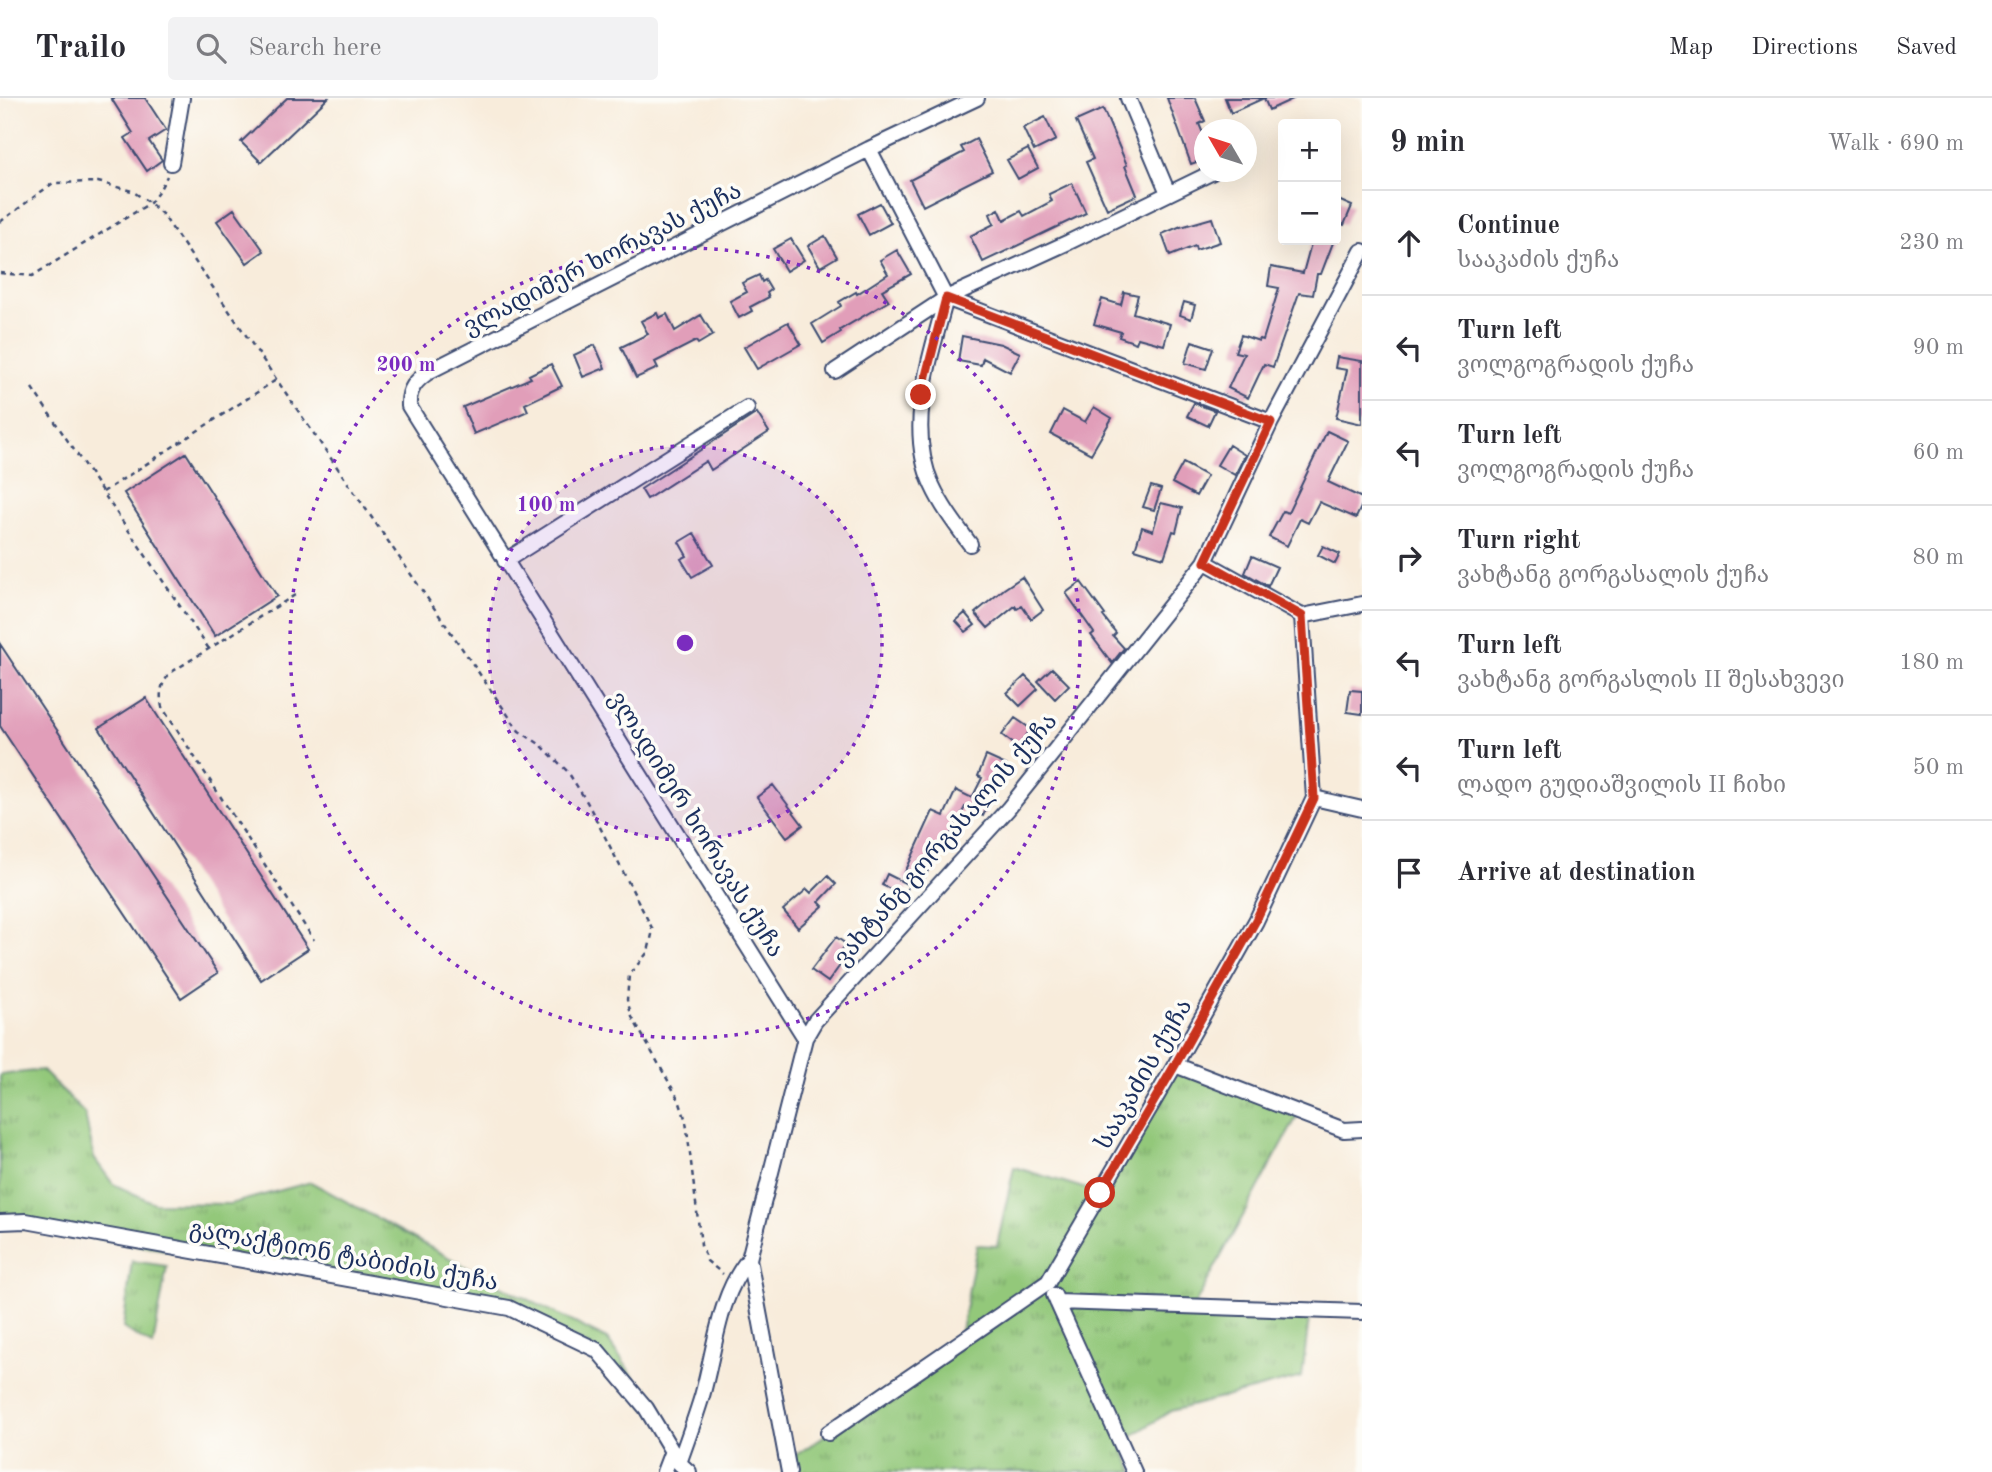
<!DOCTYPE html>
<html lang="en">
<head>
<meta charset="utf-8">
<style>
  body { margin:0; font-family:"Old Standard TT","Noto Serif Georgian",serif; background:#f2f2f3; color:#2b2b33 }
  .controls { position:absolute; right:21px; top:21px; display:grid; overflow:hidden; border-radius:7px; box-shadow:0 7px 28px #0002 }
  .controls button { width:63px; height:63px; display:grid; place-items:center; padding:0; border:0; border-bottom:2px solid #e1e1e2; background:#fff; color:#2b2b33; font:35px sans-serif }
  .compass { position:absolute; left:1194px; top:21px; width:63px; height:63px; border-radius:50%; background:#fff; box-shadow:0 7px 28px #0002; rotate:309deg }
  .stop { position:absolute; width:21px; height:21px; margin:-16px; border:5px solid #c8321e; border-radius:50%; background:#fff }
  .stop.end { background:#c8321e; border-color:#fff; box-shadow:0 2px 7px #0008 }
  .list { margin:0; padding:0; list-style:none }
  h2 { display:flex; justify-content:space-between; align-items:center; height:91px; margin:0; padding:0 28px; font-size:30px }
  h2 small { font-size:23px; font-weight:400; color:#7c7c81 }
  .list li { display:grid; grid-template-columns:46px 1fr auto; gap:21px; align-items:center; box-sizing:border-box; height:105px; padding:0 28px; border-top:2px solid #e1e1e2 }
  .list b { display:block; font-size:26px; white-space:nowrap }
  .list p { margin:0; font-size:23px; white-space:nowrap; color:#7c7c81 }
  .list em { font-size:23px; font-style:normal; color:#7c7c81 }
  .icon { flex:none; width:38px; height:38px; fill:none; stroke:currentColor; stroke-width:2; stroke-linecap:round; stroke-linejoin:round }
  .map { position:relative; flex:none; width:1362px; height:1374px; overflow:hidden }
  header { display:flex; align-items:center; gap:42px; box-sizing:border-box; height:98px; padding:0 35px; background:#fff; border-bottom:2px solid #e1e1e2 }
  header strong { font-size:33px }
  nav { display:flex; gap:38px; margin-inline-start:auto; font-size:24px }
  .search { width:490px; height:63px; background:#f2f2f3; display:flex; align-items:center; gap:18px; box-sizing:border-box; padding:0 24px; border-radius:7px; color:#7c7c81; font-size:26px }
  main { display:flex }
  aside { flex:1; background:#fff }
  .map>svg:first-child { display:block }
  .grass { fill:url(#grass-tufts); stroke:#577c6c; stroke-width:2 }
  .building { fill:#e19eb9 }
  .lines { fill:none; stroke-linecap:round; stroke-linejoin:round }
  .minor-casing { stroke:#3c4b71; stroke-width:18 }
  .path { stroke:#3c4b71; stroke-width:2.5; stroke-dasharray:5 5; stroke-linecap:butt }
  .minor { stroke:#fff; stroke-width:14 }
  .route { stroke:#c8321e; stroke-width:9 }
  .ring { fill:none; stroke:#7b2cbf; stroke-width:3.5; stroke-dasharray:3.5 7 }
  .labels { text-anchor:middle; stroke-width:7; stroke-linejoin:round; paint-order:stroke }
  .street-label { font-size:24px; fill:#1b2f5e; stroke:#fdfcf7 }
  .centre { fill:#7b2cbf; stroke:#fdfcf7; stroke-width:3.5 }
  .ring-label { font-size:21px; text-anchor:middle; font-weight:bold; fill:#7b2cbf; stroke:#fdfcf7; stroke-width:7; stroke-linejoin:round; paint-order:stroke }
</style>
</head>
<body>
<header>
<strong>Trailo</strong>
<div class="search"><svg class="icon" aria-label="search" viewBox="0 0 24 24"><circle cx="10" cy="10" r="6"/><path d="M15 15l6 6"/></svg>Search here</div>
<nav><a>Map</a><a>Directions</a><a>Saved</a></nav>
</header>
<main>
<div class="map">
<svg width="1362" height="1374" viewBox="0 0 1362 1374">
  <defs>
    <pattern id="grass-tufts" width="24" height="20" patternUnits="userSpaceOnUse" patternTransform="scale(1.75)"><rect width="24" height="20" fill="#93c87a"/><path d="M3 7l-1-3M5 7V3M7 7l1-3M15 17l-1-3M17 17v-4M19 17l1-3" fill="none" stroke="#77a367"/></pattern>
  </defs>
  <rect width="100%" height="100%" fill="#fdfcf7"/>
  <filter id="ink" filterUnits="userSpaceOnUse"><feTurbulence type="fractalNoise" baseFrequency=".0143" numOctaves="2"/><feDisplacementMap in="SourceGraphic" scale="14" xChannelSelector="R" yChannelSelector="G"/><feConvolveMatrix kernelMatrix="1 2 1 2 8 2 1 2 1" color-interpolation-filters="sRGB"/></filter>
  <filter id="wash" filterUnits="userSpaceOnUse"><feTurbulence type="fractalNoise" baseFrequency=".00686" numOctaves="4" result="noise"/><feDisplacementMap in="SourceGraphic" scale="28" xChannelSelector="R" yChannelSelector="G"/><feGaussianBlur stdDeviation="1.57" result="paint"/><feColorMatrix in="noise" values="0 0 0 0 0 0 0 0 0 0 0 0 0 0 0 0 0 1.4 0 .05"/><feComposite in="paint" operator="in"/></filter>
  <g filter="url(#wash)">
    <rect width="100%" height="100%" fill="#f8ecdb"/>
    <path class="grass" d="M1175 967 1299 1015 1194 1208 1310 1212 1302 1279 1171 1313 1121 1345 1134 1374H793L789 1362 974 1235 961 1233 977 1147 997 1148 1014 1069 1100 1095Z
      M42 972 85 1016 94 1060 113 1086 154 1105 230 1106 311 1084 497 1186 607 1241 651 1303 646 1310 597 1252 509 1210 0 1124V977Z
      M132 1163 167 1168 153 1248 123 1230Z"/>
    <g id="blocks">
      <path class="building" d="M111 0H145L166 32 149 43 162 62 147 73 125 40 133 35Z
        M287 0H328L261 64 241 44Z
        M1167 0H1195L1205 23 1199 26 1205 40V61L1191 66Z
        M1225 0H1295L1269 12 1264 0 1231 15Z
        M1103 11 1127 67 1125 68 1137 97 1107 111 1086 64 1093 61 1076 23Z
        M1045 19 1056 42 1034 53 1023 30Z
        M976 41 992 73 923 108 910 82 964 54 961 49Z
        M1028 51 1038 70 1018 81 1007 62Z
        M1072 85 1086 115 983 164 970 138 994 126 990 116 999 111 1004 122 1021 113 1024 118 1052 103 1049 96Z
        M1336 101 1352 108 1344 127 1336 124Z
        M880 105 891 125 869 137 858 116Z
        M234 111 264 153 247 165 217 123Z
        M1212 120 1220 144 1196 152 1195 148 1170 158 1162 136 1181 128V129Z
        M825 138 837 159 820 169 808 148Z
        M791 141 804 162 786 173 773 151Z
        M1312 142H1334L1321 176H1317L1313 197 1299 195 1273 269 1264 266 1248 300 1228 290 1244 256 1235 254 1241 237 1259 243 1260 241 1263 242 1279 190 1268 188 1271 169 1303 175Z
        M897 152 911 176 882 192 889 203 840 232 841 234 823 245 812 226 841 208 839 204 856 194 857 196 888 176 880 162Z
        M759 177 762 184 765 182 771 192 767 195 769 199 750 209 752 213 739 220 730 203 747 194 742 185Z
        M1124 194 1138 197 1133 215 1170 226 1164 247 1138 240 1136 245 1119 239 1121 234 1094 226 1102 201 1121 207Z
        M1184 204 1195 207 1191 221 1180 217Z
        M657 215 659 220 667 216 675 233 701 217 713 237 698 246 696 243 655 264 658 270 636 280 621 249 648 236 641 223Z
        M788 224 801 246 757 271 744 249Z
        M962 238 1001 246 1020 255 1010 274 983 260 981 267 958 263Z
        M1192 243 1213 250 1206 271 1185 265Z
        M595 247 605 270 583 279 574 257Z
        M1337 259 1362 263V326L1336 320 1347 272 1335 270Z
        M551 266 562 288 525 306 528 313 474 336 463 309 531 280 529 277Z
        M1194 305 1215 313 1208 328 1187 318Z
        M1094 309 1112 320 1091 356 1069 344 1068 345 1051 336 1063 312 1085 324Z
        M757 315 769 334 711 372 706 363 647 401 641 391Z
        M1327 333 1348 343 1328 384 1362 400V407L1356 420 1319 404 1308 425 1300 421 1287 448 1269 439 1283 413 1288 415Z
        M1229 347 1245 357 1235 377 1217 367Z
        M186 355 277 498 215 538 124 395Z
        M1183 365 1207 378 1196 398 1172 385Z
        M1151 388 1161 391 1154 412 1143 409Z
        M1161 405 1182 410 1176 434 1173 433 1164 460 1135 451 1142 429 1153 433Z
        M694 435 713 467 692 479 681 461 687 458 679 444Z
        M1323 448 1340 456 1335 466 1318 457Z
        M1252 458 1277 469 1268 488 1245 475Z
        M1022 479 1043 512 1031 521 1022 508 1017 511 1015 508 988 530 975 515 1004 491Z
        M1081 484 1105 517 1103 518 1116 535 1113 538 1124 550 1112 565 1091 537 1094 535 1066 495Z
        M965 515 975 527 966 534 956 523Z
        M0 546 218 875 181 900 0 628Z
        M1052 570 1069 587 1055 601 1038 583Z
        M1025 578 1038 591 1020 608 1007 595Z
        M1350 592 1362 593V616L1347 614Z
        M146 600 308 851 261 882 99 630Z
        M1015 620 1031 631 1018 649 1002 637Z
        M986 658 1006 667 983 718 965 709 947 743 943 741 920 789 902 781 933 713 944 718 956 692 972 700 982 680 978 678Z
        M773 687 803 727 787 739 757 699Z
        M887 776 909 787 904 798 882 787Z
        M828 778 836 786 819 804 823 808 798 830 783 812 807 791 811 795Z
        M836 839 846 846 835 861 841 866 828 884 811 872Z"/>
    </g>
  </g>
  <g filter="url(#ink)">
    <use href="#blocks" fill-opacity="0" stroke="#3c4b71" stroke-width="2"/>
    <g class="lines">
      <defs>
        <path id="minor" d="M1128 0 1168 95
          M869 51 946 200
          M171 65 182 0
          M946 200 1271 324
          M946 200C931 258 905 329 932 387 942 409 956 427 970 446
          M835 273 946 200 1069 144 1213 74
          M505 463 747 310
          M1205 464 1302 518 1314 700 1362 711
          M1302 518 1362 506
          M805 940 409 308C408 291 416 282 430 273L869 51 977 0
          M1175 967 1344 1032 1362 1031
          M0 1124 26 1123 509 1210 597 1252 646 1310 679 1365 689 1374
          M1054 1197 1134 1374
          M1057 1204 1362 1214
          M828 1335 1048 1184 1175 967 1256 823 1314 700
          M679 1365C687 1343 695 1321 702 1298 715 1253 718 1198 749 1161
          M664 1374 672 1353
          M789 1374 749 1161 805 940 815 923 1008 711 1205 464 1271 324 1362 153"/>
      </defs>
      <use href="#minor" class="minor-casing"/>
      <path class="path" d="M0 124 53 85 98 84 132 93 150 105 163 117 519 633 541 647 568 674 587 704 653 832 648 854 629 877 627 902 632 919 679 1002 686 1023 701 1147 707 1163 723 1176
        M0 175 32 178 150 105 159 93 167 78
        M32 290 209 551
        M103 394 276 282
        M295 497 170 575C161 587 159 594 162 609L314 842"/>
      <use href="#minor" class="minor"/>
    </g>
  </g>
  <g class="lines" filter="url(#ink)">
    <path class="route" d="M921 297 946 200 1271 324 1205 464 1302 518 1314 700 1256 822 1175 967 1100 1095"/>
  </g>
  <circle cx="685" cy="545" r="197" fill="#7b2cbf" fill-opacity=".12"/>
  <g class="ring">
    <circle cx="685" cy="545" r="197"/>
    <circle cx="685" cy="545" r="395"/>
  </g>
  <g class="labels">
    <g class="street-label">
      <text transform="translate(602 160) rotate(-27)" y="8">ვლადიმერ ხორავას ქუჩა</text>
      <text transform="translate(697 726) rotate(58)" y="8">ვლადიმერ ხორავას ქუჩა</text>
      <text transform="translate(945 741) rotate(-49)" y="8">ვახტანგ გორგასალის ქუჩა</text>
      <text transform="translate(1143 976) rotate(-60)" y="8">სააკაძის ქუჩა</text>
      <text transform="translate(344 1157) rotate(10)" y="8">გალაქტიონ ტაბიძის ქუჩა</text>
    </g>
  </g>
  <circle cx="685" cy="545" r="10" class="centre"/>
  <g class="ring-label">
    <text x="406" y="273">200 m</text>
    <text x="546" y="413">100 m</text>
  </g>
</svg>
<div class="controls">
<button>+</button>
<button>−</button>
</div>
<svg class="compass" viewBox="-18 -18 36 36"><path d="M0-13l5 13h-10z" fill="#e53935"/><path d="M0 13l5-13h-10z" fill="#7c7c81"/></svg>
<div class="stop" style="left:1100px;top:1095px"></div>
<div class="stop end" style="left:921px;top:297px"></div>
</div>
<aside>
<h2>9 min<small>Walk · 690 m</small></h2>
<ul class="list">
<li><svg class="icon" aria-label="ahead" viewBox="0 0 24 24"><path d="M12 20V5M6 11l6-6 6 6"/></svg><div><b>Continue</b><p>სააკაძის ქუჩა</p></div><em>230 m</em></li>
<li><svg class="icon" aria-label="left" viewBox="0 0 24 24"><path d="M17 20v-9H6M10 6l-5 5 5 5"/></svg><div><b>Turn left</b><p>ვოლგოგრადის ქუჩა</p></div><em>90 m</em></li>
<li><svg class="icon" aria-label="left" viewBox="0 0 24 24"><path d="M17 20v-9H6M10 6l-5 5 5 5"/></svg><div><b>Turn left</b><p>ვოლგოგრადის ქუჩა</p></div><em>60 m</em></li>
<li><svg class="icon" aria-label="right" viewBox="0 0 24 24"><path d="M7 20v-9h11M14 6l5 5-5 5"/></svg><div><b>Turn right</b><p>ვახტანგ გორგასალის ქუჩა</p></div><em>80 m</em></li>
<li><svg class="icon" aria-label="left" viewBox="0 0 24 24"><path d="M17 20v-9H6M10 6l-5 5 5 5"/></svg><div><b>Turn left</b><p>ვახტანგ გორგასლის II შესახვევი</p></div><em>180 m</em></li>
<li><svg class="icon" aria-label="left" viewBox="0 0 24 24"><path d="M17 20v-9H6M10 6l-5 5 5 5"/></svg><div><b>Turn left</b><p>ლადო გუდიაშვილის II ჩიხი</p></div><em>50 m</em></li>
<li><svg class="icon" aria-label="arrive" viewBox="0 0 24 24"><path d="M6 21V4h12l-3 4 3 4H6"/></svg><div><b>Arrive at destination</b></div></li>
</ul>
</aside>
</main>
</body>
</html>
